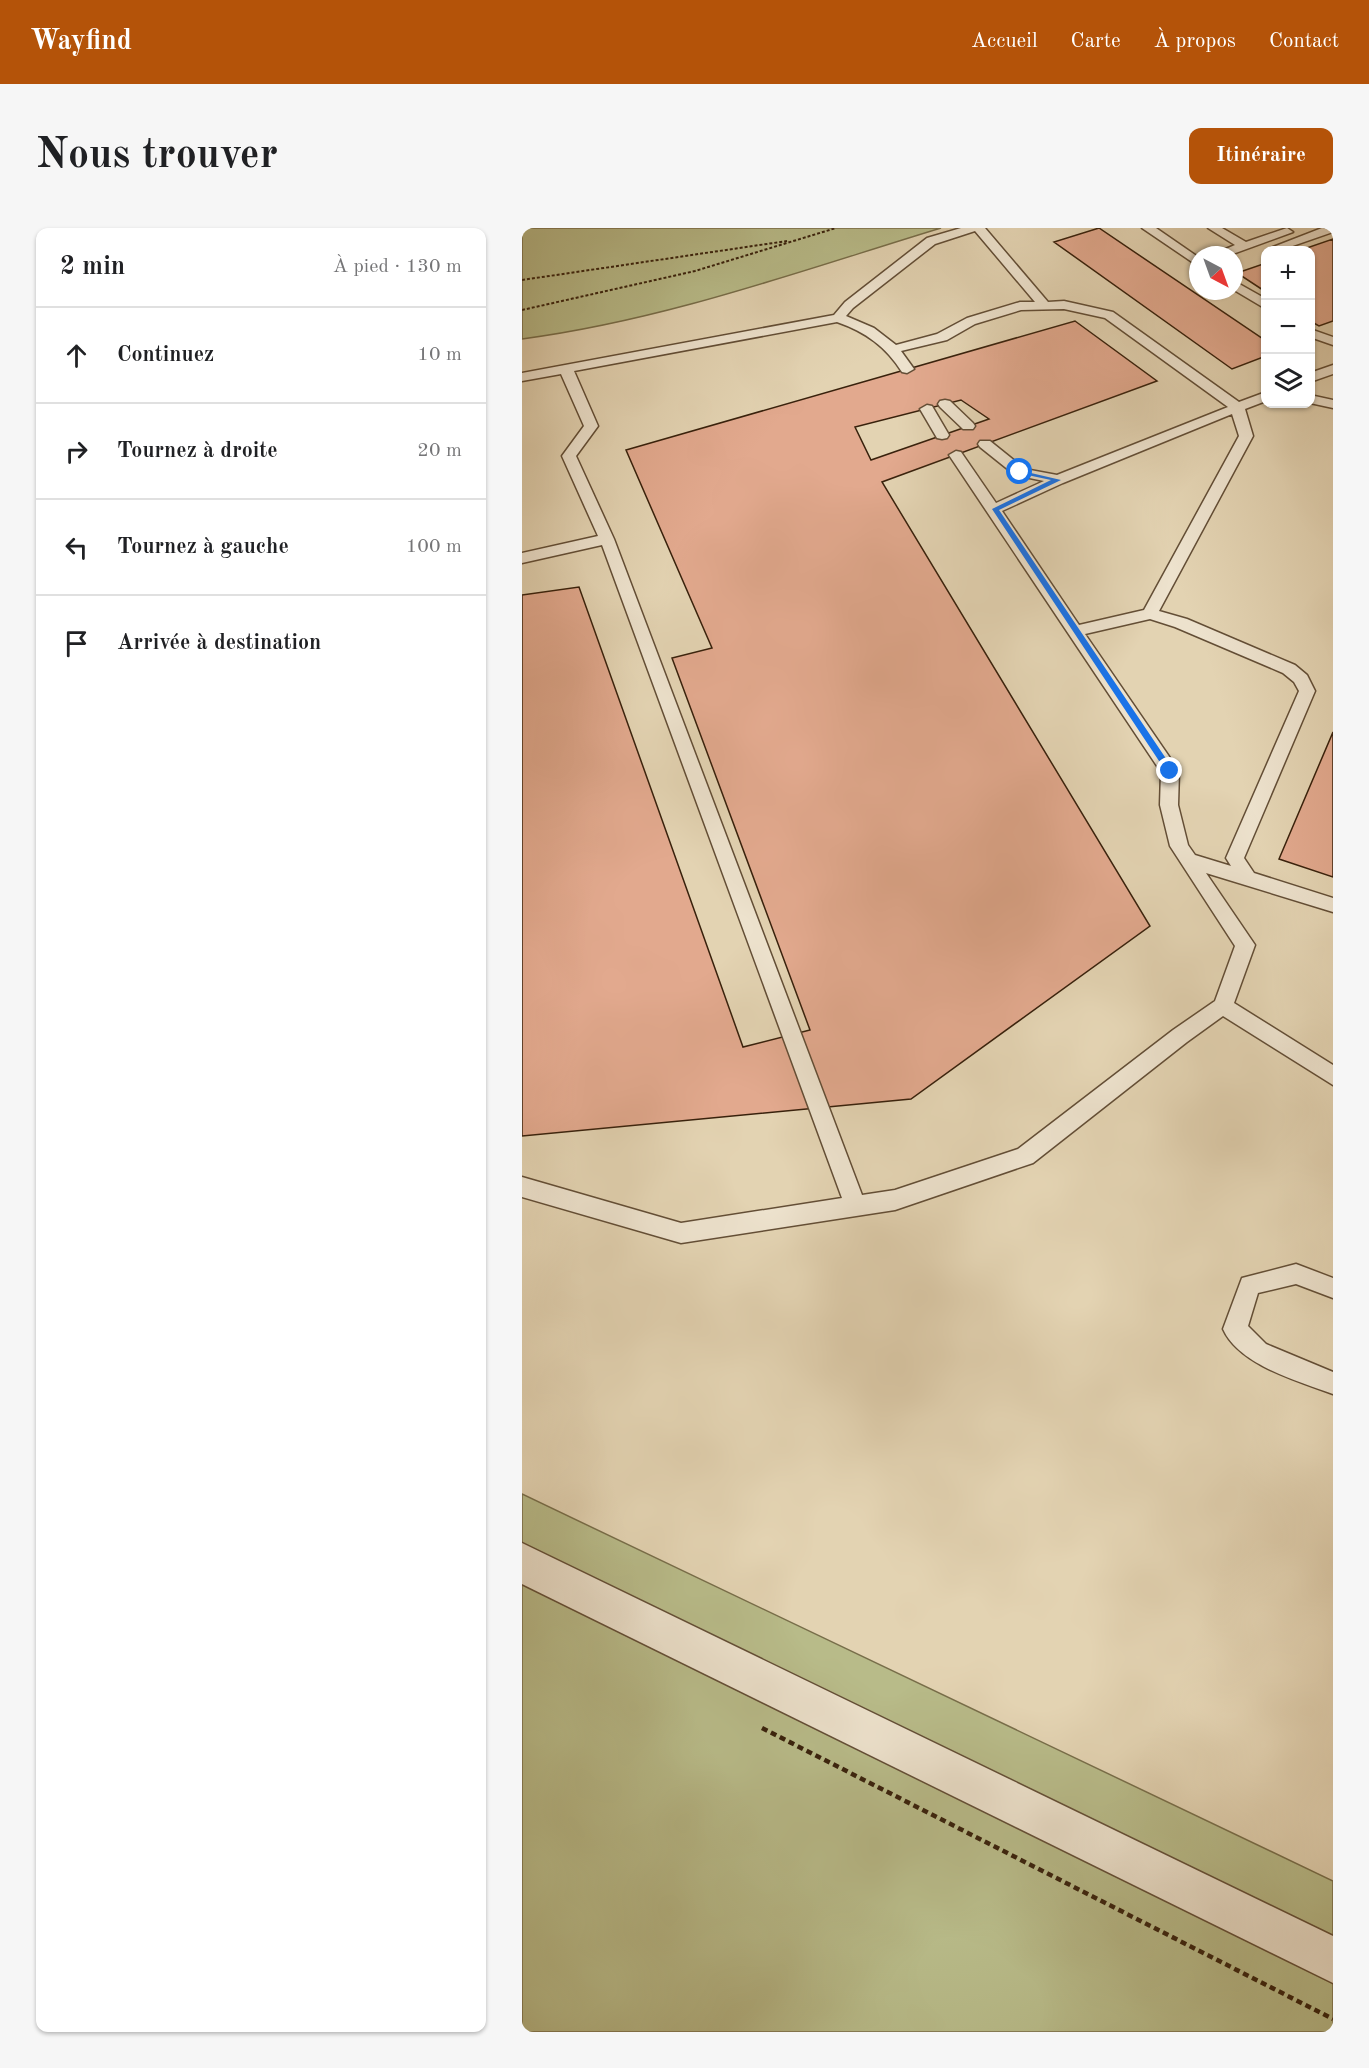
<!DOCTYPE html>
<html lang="fr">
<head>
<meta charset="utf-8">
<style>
  body { margin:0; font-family:"Old Standard TT",serif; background:#f6f6f6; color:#202124 }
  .controls { position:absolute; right:18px; top:18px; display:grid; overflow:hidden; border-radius:12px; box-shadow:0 2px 4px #0004 }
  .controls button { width:54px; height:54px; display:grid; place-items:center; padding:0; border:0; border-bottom:2px solid #e0e0e0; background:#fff; color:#202124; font:30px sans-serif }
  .compass { position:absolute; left:667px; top:18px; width:54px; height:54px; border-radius:50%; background:#fff; box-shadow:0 2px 4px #0004; rotate:139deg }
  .stop { position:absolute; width:18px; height:18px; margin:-14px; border:4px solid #1a73e8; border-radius:50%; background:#fff }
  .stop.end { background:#1a73e8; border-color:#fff; box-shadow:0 2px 6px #0008 }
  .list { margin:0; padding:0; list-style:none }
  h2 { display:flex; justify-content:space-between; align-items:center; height:78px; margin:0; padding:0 24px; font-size:26px }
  h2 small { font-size:20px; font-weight:400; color:#757577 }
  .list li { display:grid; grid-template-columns:39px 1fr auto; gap:18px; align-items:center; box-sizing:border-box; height:96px; padding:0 24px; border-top:2px solid #e0e0e0 }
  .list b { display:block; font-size:22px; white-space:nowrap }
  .list em { font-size:20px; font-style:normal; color:#757577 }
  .icon { flex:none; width:33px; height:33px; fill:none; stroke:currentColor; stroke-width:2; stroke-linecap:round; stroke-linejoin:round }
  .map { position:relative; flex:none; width:811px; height:1804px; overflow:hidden; border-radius:12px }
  header { display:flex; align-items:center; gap:36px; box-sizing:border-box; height:84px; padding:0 30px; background:#b45309; color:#fff }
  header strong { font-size:28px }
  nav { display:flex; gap:33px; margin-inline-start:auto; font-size:21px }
  .intro { display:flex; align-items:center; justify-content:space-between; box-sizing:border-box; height:144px; padding:0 36px }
  h1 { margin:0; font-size:42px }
  .button { padding:15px 27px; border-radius:12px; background:#b45309; color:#fff; font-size:21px; font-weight:700 }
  main { display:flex; gap:36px; padding:0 36px }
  aside { flex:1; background:#fff; border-radius:12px; box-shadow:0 2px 4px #0004 }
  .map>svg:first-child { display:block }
  .green { fill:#b8bb89; stroke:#786e4a; stroke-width:1.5 }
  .building { fill:#e2a98e; stroke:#38210c; stroke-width:1.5; fill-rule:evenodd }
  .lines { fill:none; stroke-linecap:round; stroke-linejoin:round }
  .lane-casing { stroke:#634e36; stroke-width:3 }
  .street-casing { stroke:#634e36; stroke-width:3 }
  .path-far1 { stroke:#38210c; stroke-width:2; stroke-dasharray:3 2; stroke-linecap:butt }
  .path { stroke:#38210c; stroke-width:4.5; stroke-dasharray:6 4; stroke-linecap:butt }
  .lane { fill:#ede2cd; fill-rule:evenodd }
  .street { fill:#ede2cd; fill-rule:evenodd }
  .route { fill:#1a73e8 }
</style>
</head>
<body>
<header>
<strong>Wayfind</strong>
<nav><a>Accueil</a><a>Carte</a><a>À propos</a><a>Contact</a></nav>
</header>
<div class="intro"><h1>Nous trouver</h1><a class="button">Itinéraire</a></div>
<main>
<aside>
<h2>2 min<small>À pied · 130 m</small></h2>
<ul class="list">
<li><svg class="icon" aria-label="ahead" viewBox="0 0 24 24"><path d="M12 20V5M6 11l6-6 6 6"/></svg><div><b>Continuez</b></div><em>10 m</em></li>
<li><svg class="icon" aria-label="right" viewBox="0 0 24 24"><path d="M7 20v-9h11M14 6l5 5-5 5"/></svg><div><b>Tournez à droite</b></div><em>20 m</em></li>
<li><svg class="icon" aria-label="left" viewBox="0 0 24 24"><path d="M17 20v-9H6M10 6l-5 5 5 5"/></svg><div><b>Tournez à gauche</b></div><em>100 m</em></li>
<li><svg class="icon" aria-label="arrive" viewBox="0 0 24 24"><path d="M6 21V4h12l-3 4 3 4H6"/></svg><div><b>Arrivée à destination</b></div></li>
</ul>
</aside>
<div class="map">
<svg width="811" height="1804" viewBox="0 0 811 1804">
  <rect width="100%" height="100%" fill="#e3d3b2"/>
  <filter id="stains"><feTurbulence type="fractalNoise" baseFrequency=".00333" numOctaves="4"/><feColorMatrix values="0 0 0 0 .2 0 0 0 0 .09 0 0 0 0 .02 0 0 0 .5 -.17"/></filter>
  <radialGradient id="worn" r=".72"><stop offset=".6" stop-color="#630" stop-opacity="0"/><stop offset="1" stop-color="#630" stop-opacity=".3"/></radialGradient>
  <path class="green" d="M0 0H419C281 42 144 92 0 111Z
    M0 1266 811 1653V1804H0Z"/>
  <path class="building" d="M577 0 744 113V128L710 141 532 14Z
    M811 11V93L797 98 788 93V22H779Z
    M744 35V64L715 45Z
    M553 93 635 153 360 254 628 698 389 871 0 908V367L57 359 221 819 288 802 150 430 190 420 104 222ZM439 172 467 191 349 232 333 199Z
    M811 504V649L757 631Z"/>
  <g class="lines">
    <defs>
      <path id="lane" d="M439 0H463L526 74 542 73 591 84 717 174 744 164V173L723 181 731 208 637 383 665 391 773 437 785 447 793 463 722 630 732 645 811 670V684L684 645 733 717 712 775 811 837V857L701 788 665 814 511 935 373 982 159 1015 0 969V949L159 995 320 970 80 317 0 335V325L76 308 40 228 62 198 39 146 0 153V145L312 87 323 74 405 10ZM453 3 513 74H498L445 90 415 106 374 117 352 100 324 88 331 80 413 16ZM542 81 583 90 706 179 535 247 503 241 468 213H458L456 216 458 219 493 247 522 253 474 275 439 224 434 223 427 227 639 544 638 577 648 618 713 718 693 773 651 802 496 921 373 962 340 967 92 311 54 228 76 198 52 143 315 94C344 104 364 119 380 144L385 145 392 141 379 123 425 112 453 96 499 82ZM710 186 717 208 622 382 557 397 480 283 541 255ZM628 391 653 399 761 445 772 454 777 463 704 630 709 638 673 627 666 617 656 577 657 543 563 406Z
        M620 0H634L676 29V38Z
        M686 0H700L724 14 765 0 771 4 708 27H690L713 17Z
        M800 0H811V4L759 22 746 21Z
        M712 53 744 71V81L712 62Z
        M788 101 811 109V117L788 109Z
        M811 137V146L788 154V145Z
        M788 167 811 172V180L788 175Z
        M423 172 428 173 451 195 453 198 451 201H441L418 179 416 176 418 173Z
        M405 177 410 178 427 207 425 210 420 211 415 210 398 181Z
        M774 1036 811 1050V1070L774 1056 736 1065 726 1098 744 1116 811 1144V1166C776 1153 717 1137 701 1101L720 1050Z"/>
      <path id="street" d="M0 1315 811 1708V1755L0 1356Z"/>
    </defs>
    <use href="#lane" class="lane-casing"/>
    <use href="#street" class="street-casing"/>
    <path class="path-far1" d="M0 52 265 13
      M0 82 173 43 314 0"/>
    <path class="path" d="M240 1500 811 1791"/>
    <use href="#lane" class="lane"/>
    <use href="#street" class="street"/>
  </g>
  <path class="route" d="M496 242 539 252 477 282 651 541V545H645L470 281 529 252 496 245Z"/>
  <rect width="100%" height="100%" filter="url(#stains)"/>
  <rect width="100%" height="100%" fill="url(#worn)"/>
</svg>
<div class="controls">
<button>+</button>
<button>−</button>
<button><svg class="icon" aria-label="layers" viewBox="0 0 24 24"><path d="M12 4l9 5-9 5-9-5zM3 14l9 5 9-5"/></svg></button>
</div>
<svg class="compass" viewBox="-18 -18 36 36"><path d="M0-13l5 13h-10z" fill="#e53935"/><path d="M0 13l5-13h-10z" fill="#757577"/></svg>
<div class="stop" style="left:498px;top:244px"></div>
<div class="stop end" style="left:648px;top:543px"></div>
</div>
</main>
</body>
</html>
